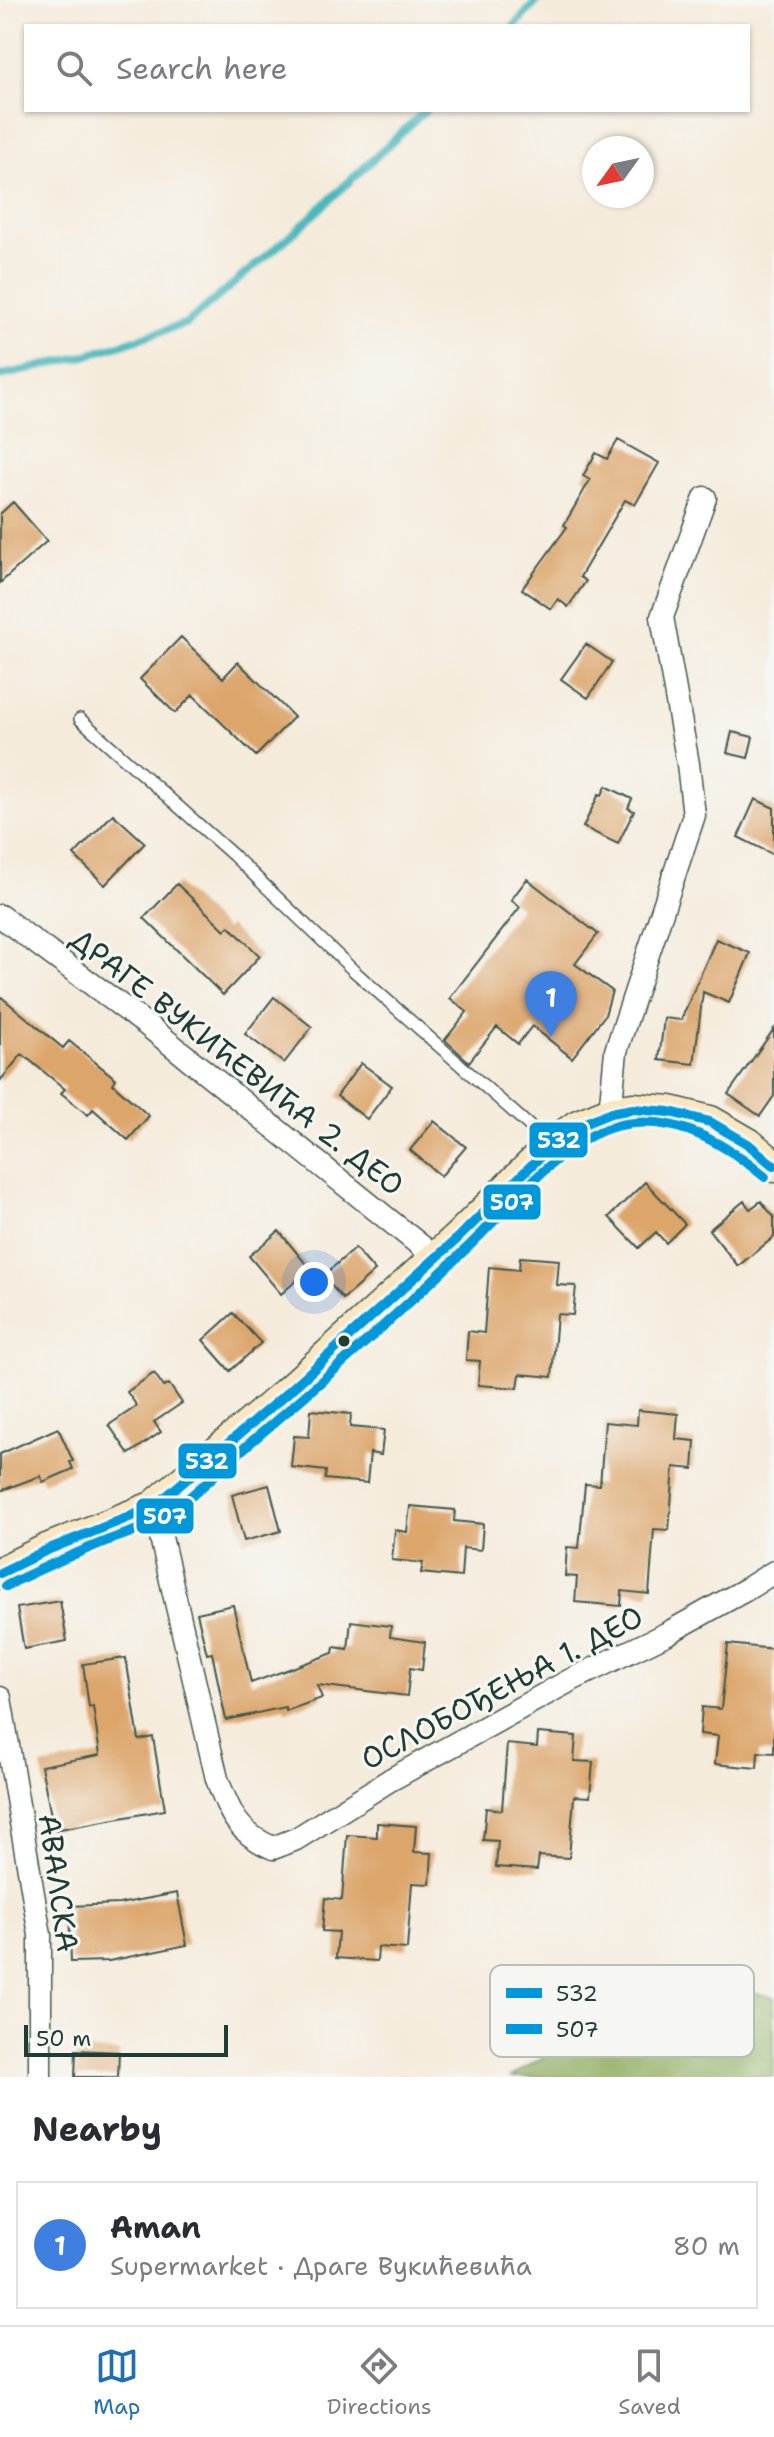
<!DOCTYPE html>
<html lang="en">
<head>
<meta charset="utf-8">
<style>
  body { margin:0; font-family:"Shantell Sans",sans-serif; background:#f2f2f3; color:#2b2b33 }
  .compass { position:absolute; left:582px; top:136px; width:72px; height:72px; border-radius:50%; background:#fff; box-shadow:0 2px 6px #0004; rotate:237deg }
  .scale { position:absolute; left:24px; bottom:20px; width:204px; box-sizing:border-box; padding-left:8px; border:4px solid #1f3d34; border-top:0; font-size:22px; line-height:28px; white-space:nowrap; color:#1f3d34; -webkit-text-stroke:6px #f6f6f2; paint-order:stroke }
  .you { position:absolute; left:314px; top:1282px; width:28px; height:28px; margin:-20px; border:6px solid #fff; border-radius:50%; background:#1a73e8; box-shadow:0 0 0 12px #1a73e833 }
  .badge { display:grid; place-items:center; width:52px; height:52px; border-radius:50%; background:#1f6fb2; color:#fff; font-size:26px; font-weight:700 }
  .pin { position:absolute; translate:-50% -66px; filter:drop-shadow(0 2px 4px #0008) }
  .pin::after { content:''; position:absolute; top:42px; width:28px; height:24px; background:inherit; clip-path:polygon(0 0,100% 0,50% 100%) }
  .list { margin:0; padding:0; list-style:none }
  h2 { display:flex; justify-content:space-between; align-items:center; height:104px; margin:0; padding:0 32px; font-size:34px }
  h2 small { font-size:26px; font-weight:400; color:#7c7c81 }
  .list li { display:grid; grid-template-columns:52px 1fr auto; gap:24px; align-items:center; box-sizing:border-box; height:128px; margin:0 16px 16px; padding:0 16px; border:2px solid #e1e1e2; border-radius:0px }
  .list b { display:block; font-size:30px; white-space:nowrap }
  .list p { margin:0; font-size:26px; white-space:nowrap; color:#7c7c81 }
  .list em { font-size:26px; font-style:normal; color:#7c7c81 }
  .icon { flex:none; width:44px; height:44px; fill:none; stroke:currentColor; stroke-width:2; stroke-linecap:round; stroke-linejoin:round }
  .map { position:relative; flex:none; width:774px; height:2077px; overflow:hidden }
  .search { position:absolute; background:#fff; box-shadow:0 2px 6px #0004; left:24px; right:24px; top:24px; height:88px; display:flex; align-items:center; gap:20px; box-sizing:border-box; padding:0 28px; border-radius:0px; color:#7c7c81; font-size:30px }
  .sheet { height:248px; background:#fff }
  nav { display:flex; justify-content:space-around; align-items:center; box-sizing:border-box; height:112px; border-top:2px solid #e1e1e2; background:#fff; font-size:22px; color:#7c7c81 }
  nav a { display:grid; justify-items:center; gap:4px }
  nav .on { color:#1f6fb2 }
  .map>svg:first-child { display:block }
  .forest { fill:#8ead61; stroke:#56754a; stroke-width:2 }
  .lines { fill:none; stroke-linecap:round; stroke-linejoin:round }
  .stream { stroke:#48b7be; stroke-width:8 }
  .building { fill:#dca56b }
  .lane-casing { stroke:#3f574d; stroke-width:14 }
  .street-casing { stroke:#3f574d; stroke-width:25 }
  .secondary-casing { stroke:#3f574d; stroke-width:35 }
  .lane { stroke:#fff; stroke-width:11 }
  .street { stroke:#fff; stroke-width:22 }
  .secondary { stroke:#f9e7c3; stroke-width:32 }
  .bus-1-casing { stroke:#f6f6f2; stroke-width:16 }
  .bus-2-casing { stroke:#f6f6f2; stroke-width:16 }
  .bus-1 { stroke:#0098da; stroke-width:10 }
  .bus-2 { stroke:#0098da; stroke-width:10 }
  .bus-dot { fill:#1f3d34; stroke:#f6f6f2; stroke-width:3 }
  .labels { text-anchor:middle; stroke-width:6; stroke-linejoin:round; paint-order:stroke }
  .street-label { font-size:30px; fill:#1f3d34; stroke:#f6f6f2 }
  .key { fill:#f6f6f2; stroke:#b6beb9; stroke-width:2 }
  .key-label { font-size:22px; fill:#1f3d34 }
  .line-badge { stroke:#f6f6f2; stroke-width:3 }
  .badge-label { font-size:22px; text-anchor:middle; font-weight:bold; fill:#fff }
</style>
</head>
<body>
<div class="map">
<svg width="774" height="2077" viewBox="0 0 774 2077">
  <rect width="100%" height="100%" fill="#f6f6f2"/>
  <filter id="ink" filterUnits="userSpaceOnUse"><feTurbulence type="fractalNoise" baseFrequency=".0125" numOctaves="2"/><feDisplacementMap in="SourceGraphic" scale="16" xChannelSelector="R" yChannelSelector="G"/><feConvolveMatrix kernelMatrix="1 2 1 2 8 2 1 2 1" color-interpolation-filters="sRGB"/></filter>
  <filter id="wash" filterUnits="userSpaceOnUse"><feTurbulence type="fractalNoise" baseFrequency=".006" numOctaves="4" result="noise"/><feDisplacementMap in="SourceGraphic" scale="32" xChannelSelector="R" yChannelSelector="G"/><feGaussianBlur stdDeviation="1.8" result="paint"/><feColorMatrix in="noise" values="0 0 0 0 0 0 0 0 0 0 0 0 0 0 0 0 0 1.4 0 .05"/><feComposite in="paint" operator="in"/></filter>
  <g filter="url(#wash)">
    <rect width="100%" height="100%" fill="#f5ebdb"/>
    <path class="forest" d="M675 1973 774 1997V2077H511Z"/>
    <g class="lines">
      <path class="stream" d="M514 26 538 0
        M0 376 85 356 187 323 297 230 426 110"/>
    </g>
    <g id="blocks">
      <path class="building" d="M618 440 659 463 635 505 625 500 580 577 586 581 568 607 558 599 551 609 522 589 567 527 564 525 590 480 583 476 596 453 607 459Z
        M13 502 47 541 0 583V514Z
        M181 637 223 678 238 662 294 717 256 756 193 695 175 713 140 679Z
        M586 644 612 662 588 698 561 679Z
        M732 732 753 737 748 758 727 753Z
        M606 786 632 799 628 808 634 811 618 844 583 827 599 794 602 795Z
        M755 799 774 808V855L738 837Z
        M113 814 145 843 105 885 74 855Z
        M527 879 598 934 575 964 612 991 605 1015 572 1058 532 1026 518 1044 497 1027 469 1062 445 1040 467 1012 450 998 520 907 511 900Z
        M177 884 225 930 229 926 260 956 223 995 144 918Z
        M716 939 750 953 729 1003 703 992 694 1064 659 1060 664 1018 681 1020Z
        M0 996 63 1048 69 1041 116 1079 113 1084 149 1116 128 1140 93 1109 88 1115 61 1093 65 1089 22 1054 0 1081Z
        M274 997 312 1027 284 1063 245 1034Z
        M774 1029V1096L760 1116 728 1094Z
        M361 1063 392 1086 367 1119 337 1096Z
        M434 1121 466 1147 441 1176 410 1150Z
        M645 1182 685 1224 666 1243 656 1232 639 1248 609 1217Z
        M744 1201 750 1209 761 1201 774 1217V1237L738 1266 709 1230Z
        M279 1231 310 1269 281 1294 249 1256Z
        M355 1248 375 1271 343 1299 323 1276Z
        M520 1257 559 1260 557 1285 576 1286 573 1315 557 1314 552 1377 520 1374 518 1388 478 1385 480 1361 466 1360 468 1331 484 1333 489 1267 519 1270Z
        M233 1313 261 1343 230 1371 203 1340Z
        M154 1373 164 1387 169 1384 182 1403 154 1422 161 1432 129 1454 109 1425 137 1406 127 1392Z
        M311 1410 351 1414 350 1427 384 1430 381 1455 370 1453 367 1483 325 1479 326 1471 291 1467 294 1436 309 1437Z
        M638 1410 678 1414 676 1439 695 1441 693 1469 674 1467 669 1530 654 1529 649 1594 622 1591 621 1606 575 1602 577 1577 565 1576 567 1547 579 1548 585 1484 600 1485 605 1422 637 1425Z
        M58 1428 73 1461 70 1462 73 1469 43 1482 40 1476 0 1491V1454Z
        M269 1485 281 1531 244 1541 232 1495Z
        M410 1506 455 1510 454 1521 483 1524 481 1550 463 1548 461 1577 421 1573 423 1563 392 1560 395 1530 407 1532Z
        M60 1601 67 1641 24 1649 17 1608Z
        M233 1605 251 1683 333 1653 334 1647 348 1649 351 1621 391 1626 390 1637 425 1642 422 1670 410 1668 407 1696 317 1685 322 1698 286 1711 285 1707 226 1720 212 1653 207 1654 197 1613Z
        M728 1644 774 1649V1753L758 1752 757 1768 715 1764 718 1736 700 1734 702 1707 721 1709Z
        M126 1658 139 1740 153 1737 165 1810 54 1830 41 1766 100 1755 93 1706 89 1707 83 1664Z
        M538 1733 576 1736 574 1761 593 1762 590 1797 574 1796 569 1858 539 1856 537 1870 496 1867 498 1841 483 1840 486 1808 502 1810 507 1744 537 1747Z
        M377 1823 416 1826 414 1852 432 1853 430 1884 412 1883 407 1949 378 1947 377 1961 336 1958 338 1932 322 1931 325 1898 342 1900 347 1835 377 1837Z
        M177 1893 187 1945 109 1961 71 1962 69 1906 119 1904Z
        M76 2050 119 2052 118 2077H75Z"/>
    </g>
  </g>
  <g filter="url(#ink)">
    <use href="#blocks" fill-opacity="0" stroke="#3f574d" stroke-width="2"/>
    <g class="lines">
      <defs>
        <path id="lane" d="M80 719 234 856 354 971 551 1145"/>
        <path id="street" d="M0 916 147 1025 436 1258
          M610 1113 616 1051 694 815 688 764 662 617 705 498
          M154 1507 217 1779C230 1813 237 1833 273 1848L296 1839 390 1780 569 1681 666 1634 747 1589 774 1572
          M0 1698 40 1935V2077"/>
        <path id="secondary" d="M0 1573 47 1550 154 1507 286 1394 458 1238 552 1145 578 1126 610 1113 633 1109 670 1112 710 1122 748 1144 774 1166"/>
      </defs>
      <use href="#lane" class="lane-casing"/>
      <use href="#street" class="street-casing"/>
      <use href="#secondary" class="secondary-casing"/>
      <use href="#lane" class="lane"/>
      <use href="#street" class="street"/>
      <use href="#secondary" class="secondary"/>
      <defs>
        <path id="bus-1" d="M0 1573 47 1550 154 1507 286 1394 458 1238 552 1145 578 1126 610 1113 633 1109 670 1112 710 1122 748 1144 774 1166"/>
        <path id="bus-2" d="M6 1586C39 1569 72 1555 106 1541 124 1534 146 1529 162 1518 192 1499 223 1466 250 1443 324 1380 397 1315 467 1248 508 1210 560 1140 616 1126 671 1112 724 1142 765 1177"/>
      </defs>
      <use href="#bus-1" class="bus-1-casing"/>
      <use href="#bus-2" class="bus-2-casing"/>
      <use href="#bus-1" class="bus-1"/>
      <use href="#bus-2" class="bus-2"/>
    </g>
  </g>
  <circle class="bus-dot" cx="344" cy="1341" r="7"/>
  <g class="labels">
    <g class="street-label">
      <text transform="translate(237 1062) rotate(38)" y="10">ДРАГЕ ВУКИЋЕВИЋА 2. ДЕО</text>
      <text transform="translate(502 1688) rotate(-28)" y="10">ОСЛОБОЂЕЊА 1. ДЕО</text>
      <text transform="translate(58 1883) rotate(82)" y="10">АВАЛСКА</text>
    </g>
  </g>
  <rect x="490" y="1965" width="264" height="92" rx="12" class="key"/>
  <rect x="506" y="1988" width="36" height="10" fill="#0098da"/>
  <rect x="506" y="2024" width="36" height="10" fill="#0098da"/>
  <g class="key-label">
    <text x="556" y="2001">532</text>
    <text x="556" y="2037">507</text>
  </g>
  <g class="line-badge">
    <rect x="528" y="1121" width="61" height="38" rx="8" fill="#0098da"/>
    <rect x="482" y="1183" width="60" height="38" rx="8" fill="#0098da"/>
    <rect x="177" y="1442" width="61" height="38" rx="8" fill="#0098da"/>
    <rect x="135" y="1497" width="60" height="38" rx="8" fill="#0098da"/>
  </g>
  <g class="badge-label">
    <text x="559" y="1148">532</text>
    <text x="512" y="1210">507</text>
    <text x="207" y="1469">532</text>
    <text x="165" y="1524">507</text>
  </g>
</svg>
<svg class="compass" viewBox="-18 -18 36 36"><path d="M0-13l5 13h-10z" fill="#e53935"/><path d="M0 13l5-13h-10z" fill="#7c7c81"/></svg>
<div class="scale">50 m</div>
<div class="you"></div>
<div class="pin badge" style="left:551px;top:1037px;background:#3f7fe0">1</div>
<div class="search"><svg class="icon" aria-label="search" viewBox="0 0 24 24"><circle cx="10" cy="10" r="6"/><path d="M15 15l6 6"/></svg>Search here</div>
</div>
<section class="sheet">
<h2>Nearby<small></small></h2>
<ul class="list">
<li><span class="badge" style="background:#3f7fe0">1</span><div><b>Aman</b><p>Supermarket · Драге Вукићевића</p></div><em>80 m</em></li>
</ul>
</section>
<nav>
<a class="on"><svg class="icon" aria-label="map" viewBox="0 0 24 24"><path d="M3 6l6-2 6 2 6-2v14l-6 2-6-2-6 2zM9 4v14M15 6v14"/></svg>Map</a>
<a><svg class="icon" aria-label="directions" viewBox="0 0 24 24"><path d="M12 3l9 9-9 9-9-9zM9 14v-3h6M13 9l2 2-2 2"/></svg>Directions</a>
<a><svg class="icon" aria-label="saved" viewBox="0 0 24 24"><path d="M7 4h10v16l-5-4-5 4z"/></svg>Saved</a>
</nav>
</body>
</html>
